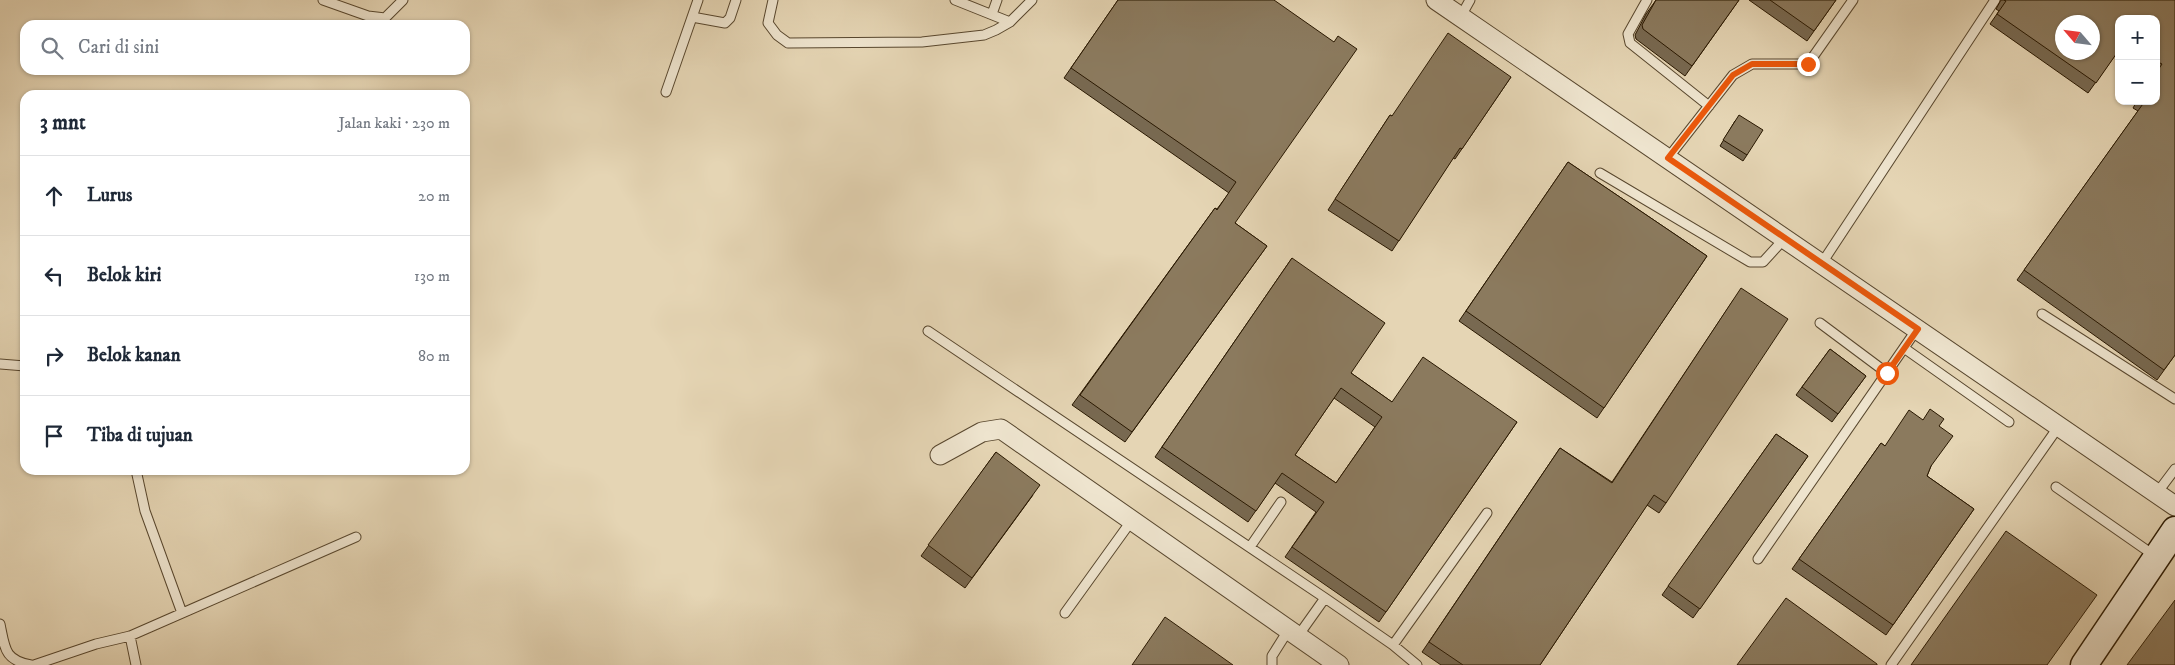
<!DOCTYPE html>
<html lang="id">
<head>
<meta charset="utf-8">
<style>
  body { margin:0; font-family:"IM FELL DW Pica",serif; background:#f2f2f3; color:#1f2937 }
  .controls { position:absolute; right:15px; top:15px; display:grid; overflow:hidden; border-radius:10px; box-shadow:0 1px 4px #0004 }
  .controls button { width:45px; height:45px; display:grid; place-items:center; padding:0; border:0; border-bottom:1px solid #e0e1e3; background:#fff; color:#1f2937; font:25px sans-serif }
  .compass { position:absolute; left:2055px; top:15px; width:45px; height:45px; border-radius:50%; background:#fff; box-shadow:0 1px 4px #0004; rotate:298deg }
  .stop { position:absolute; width:15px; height:15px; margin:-11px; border:4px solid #ea580c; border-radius:50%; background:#fff }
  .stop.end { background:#ea580c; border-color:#fff; box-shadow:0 1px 5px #0008 }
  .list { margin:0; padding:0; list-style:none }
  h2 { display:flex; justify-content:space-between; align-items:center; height:65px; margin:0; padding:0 20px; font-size:21px }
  h2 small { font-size:16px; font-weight:400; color:#747a83 }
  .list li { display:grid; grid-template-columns:32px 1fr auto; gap:15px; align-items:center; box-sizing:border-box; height:80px; padding:0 20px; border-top:1px solid #e0e1e3 }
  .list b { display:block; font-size:19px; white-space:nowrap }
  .list em { font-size:16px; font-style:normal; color:#747a83 }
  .icon { flex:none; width:28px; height:28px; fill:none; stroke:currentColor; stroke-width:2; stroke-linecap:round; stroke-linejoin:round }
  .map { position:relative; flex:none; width:2175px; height:665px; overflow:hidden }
  .search { position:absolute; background:#fff; box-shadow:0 1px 4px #0004; left:20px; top:20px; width:450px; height:55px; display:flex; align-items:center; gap:12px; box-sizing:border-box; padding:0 18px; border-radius:15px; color:#747a83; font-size:19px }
  .panel { position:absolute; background:#fff; box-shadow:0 1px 4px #0004; left:20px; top:90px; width:450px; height:385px; border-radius:15px }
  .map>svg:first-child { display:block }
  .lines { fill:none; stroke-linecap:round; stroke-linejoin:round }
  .lane-casing { stroke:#58472e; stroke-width:11 }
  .street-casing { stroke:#58472e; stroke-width:21 }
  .secondary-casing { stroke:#291801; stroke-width:29 }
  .lane { stroke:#eee4ce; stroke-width:9 }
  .street { stroke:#eee4ce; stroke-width:19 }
  .secondary { stroke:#eee4ce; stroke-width:26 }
  .wall { fill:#786951; stroke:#291801; fill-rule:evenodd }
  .building { fill:#8b7a5e; stroke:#291801; fill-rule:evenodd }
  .route { stroke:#ea580c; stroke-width:6 }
</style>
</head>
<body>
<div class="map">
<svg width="2175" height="665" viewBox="0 0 2175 665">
  <rect width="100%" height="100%" fill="#e5d5b4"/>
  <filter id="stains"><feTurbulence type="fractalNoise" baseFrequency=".004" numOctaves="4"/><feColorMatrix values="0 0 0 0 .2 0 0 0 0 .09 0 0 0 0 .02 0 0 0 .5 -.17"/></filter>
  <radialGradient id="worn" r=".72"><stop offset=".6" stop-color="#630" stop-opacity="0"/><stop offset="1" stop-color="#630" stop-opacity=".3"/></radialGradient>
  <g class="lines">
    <defs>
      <path id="lane" d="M323 0 368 16 385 18 403 0
        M773 0 768 23 777 35 788 43 922 42 984 35 996 30 1010 22 1032 0
        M955 0 1010 22
        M1647 0 1628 34 1630 43 1709 106
        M992 14 997 0
        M1461 16 1470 0
        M692 17 725 23 730 18 736 0
        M666 92 698 0
        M1668 158 1733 75 1752 64H1808L1853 0
        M1600 173 1750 262H1763L1785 238
        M1822 263 1995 0
        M2042 314 2175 399
        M1820 323 1887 373
        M928 331 1325 598 1393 645 1417 665
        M1904 348 2009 422
        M0 364 25 366
        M136 470 145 511 182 613
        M2056 487 2155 556
        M2157 493 2175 469
        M1250 547 1281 502
        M1758 559 1917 329
        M1065 613 1132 520
        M0 624C5 648 4 660 31 665
        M130 636 136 665
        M1298 636 1325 598
        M1393 645 1487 513
        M34 665 96 644 130 636 356 537
        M1272 665V656L1289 629
        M1891 665 2059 426"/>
      <path id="street" d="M1436 0 2175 506
        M940 455 982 432 1001 429 1339 665"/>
      <path id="secondary" d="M2084 665 2175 530"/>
    </defs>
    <use href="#lane" class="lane-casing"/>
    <use href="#street" class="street-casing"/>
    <use href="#secondary" class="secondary-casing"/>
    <use href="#lane" class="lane"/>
    <use href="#street" class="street"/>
    <use href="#secondary" class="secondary"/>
  </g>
  <path class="wall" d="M1118 0H1274L1235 223 1267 246 1125 442 1072 405 1215 208 1217 209 1229 193 1064 78Z
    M1656 0H1739L1685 76 1636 39 1635 35 1646 14Z
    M1749 0H1836L1807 41Z
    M2001 0H2175V355L2157 380 2017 280 2138 111 2133 108 2137 101H2156V19H2119V50L2088 93 1990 24 1999 11 1996 9Z
    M1511 77 1455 159 1453 158 1392 251 1328 210 1390 115 1392 116Z
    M1735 121 1747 155 1743 161 1720 146Z
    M1568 162 1707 256 1597 418 1459 321Z
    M1292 258 1351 373 1392 402 1517 422 1379 622 1285 557 1316 512 1275 483 1248 522 1155 457ZM1334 398 1375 427 1336 483 1295 455Z
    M1734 299 1666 503 1659 513 1647 505 1540 665H1441L1422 652 1560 448 1612 482Z
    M1830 349 1866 376 1832 422 1796 395Z
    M1923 420 1939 426 1931 466 1927 476 1974 509 1886 635 1792 569 1881 443 1885 446Z
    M1776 434 1808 456 1693 618 1662 595Z
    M996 452 1033 495 965 588 921 556Z"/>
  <path class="building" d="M1118 0H1274L1334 42 1338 36 1357 49 1235 223 1267 246 1132 432 1080 395 1215 208 1217 210 1236 182 1071 68Z
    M1656 0H1739L1692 66 1643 29 1642 25Z
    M1770 0H1836L1814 31Z
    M2004 0H2175V355L2164 370 2024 270 2145 101H2156V73L2162 64 2156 61V19H2119V50L2096 83 1997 14 2006 1ZM2062 22H2092V52H2062Z
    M1448 33 1511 77 1462 149 1460 148 1399 241 1335 199 1390 115 1392 116Z
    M1739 115 1763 130 1747 155 1723 140Z
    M1568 162 1707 256 1604 408 1466 311Z
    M1292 258 1385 323 1351 373 1392 402 1423 357 1517 422 1386 612 1292 547 1324 502 1282 473 1256 511 1162 447ZM1341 388 1382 417 1336 483 1295 455Z
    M1741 288 1788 319 1666 503 1654 495 1540 665H1463L1429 642 1560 448 1612 483Z
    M1830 349 1866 376 1838 414 1802 387Z
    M1930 409 1944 419 1939 426 1953 436 1931 466 1927 476 1974 509 1893 625 1799 559 1881 443 1885 446 1909 410 1923 420Z
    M1776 434 1808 456 1700 609 1668 586Z
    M996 452 1040 485 972 578 928 545Z
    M2006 531 2097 595 2047 665H1911Z
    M1786 598 1877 664V665H1737Z
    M2175 600V665H2127Z
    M1165 617 1233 665H1132Z"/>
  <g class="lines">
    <path class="route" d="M1808 64H1752L1733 75 1668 158 1918 329 1887 373"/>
  </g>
  <rect width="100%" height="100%" filter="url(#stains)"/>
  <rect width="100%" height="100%" fill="url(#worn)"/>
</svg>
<div class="controls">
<button>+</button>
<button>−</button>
</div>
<svg class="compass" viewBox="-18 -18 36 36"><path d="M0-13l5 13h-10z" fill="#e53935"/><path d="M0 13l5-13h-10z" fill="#747a83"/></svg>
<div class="stop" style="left:1887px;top:373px"></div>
<div class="stop end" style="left:1808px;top:64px"></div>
<div class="search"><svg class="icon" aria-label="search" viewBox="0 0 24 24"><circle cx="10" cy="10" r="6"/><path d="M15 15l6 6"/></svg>Cari di sini</div>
<section class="panel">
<h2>3 mnt<small>Jalan kaki · 230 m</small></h2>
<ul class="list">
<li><svg class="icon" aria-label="ahead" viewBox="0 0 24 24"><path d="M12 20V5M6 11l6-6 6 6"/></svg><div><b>Lurus</b></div><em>20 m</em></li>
<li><svg class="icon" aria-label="left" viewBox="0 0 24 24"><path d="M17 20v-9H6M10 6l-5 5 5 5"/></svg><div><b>Belok kiri</b></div><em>130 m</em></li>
<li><svg class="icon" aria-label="right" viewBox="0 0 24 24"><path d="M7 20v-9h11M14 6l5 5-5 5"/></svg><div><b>Belok kanan</b></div><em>80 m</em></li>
<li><svg class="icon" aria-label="arrive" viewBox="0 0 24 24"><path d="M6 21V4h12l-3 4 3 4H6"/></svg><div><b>Tiba di tujuan</b></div></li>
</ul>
</section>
</div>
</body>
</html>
